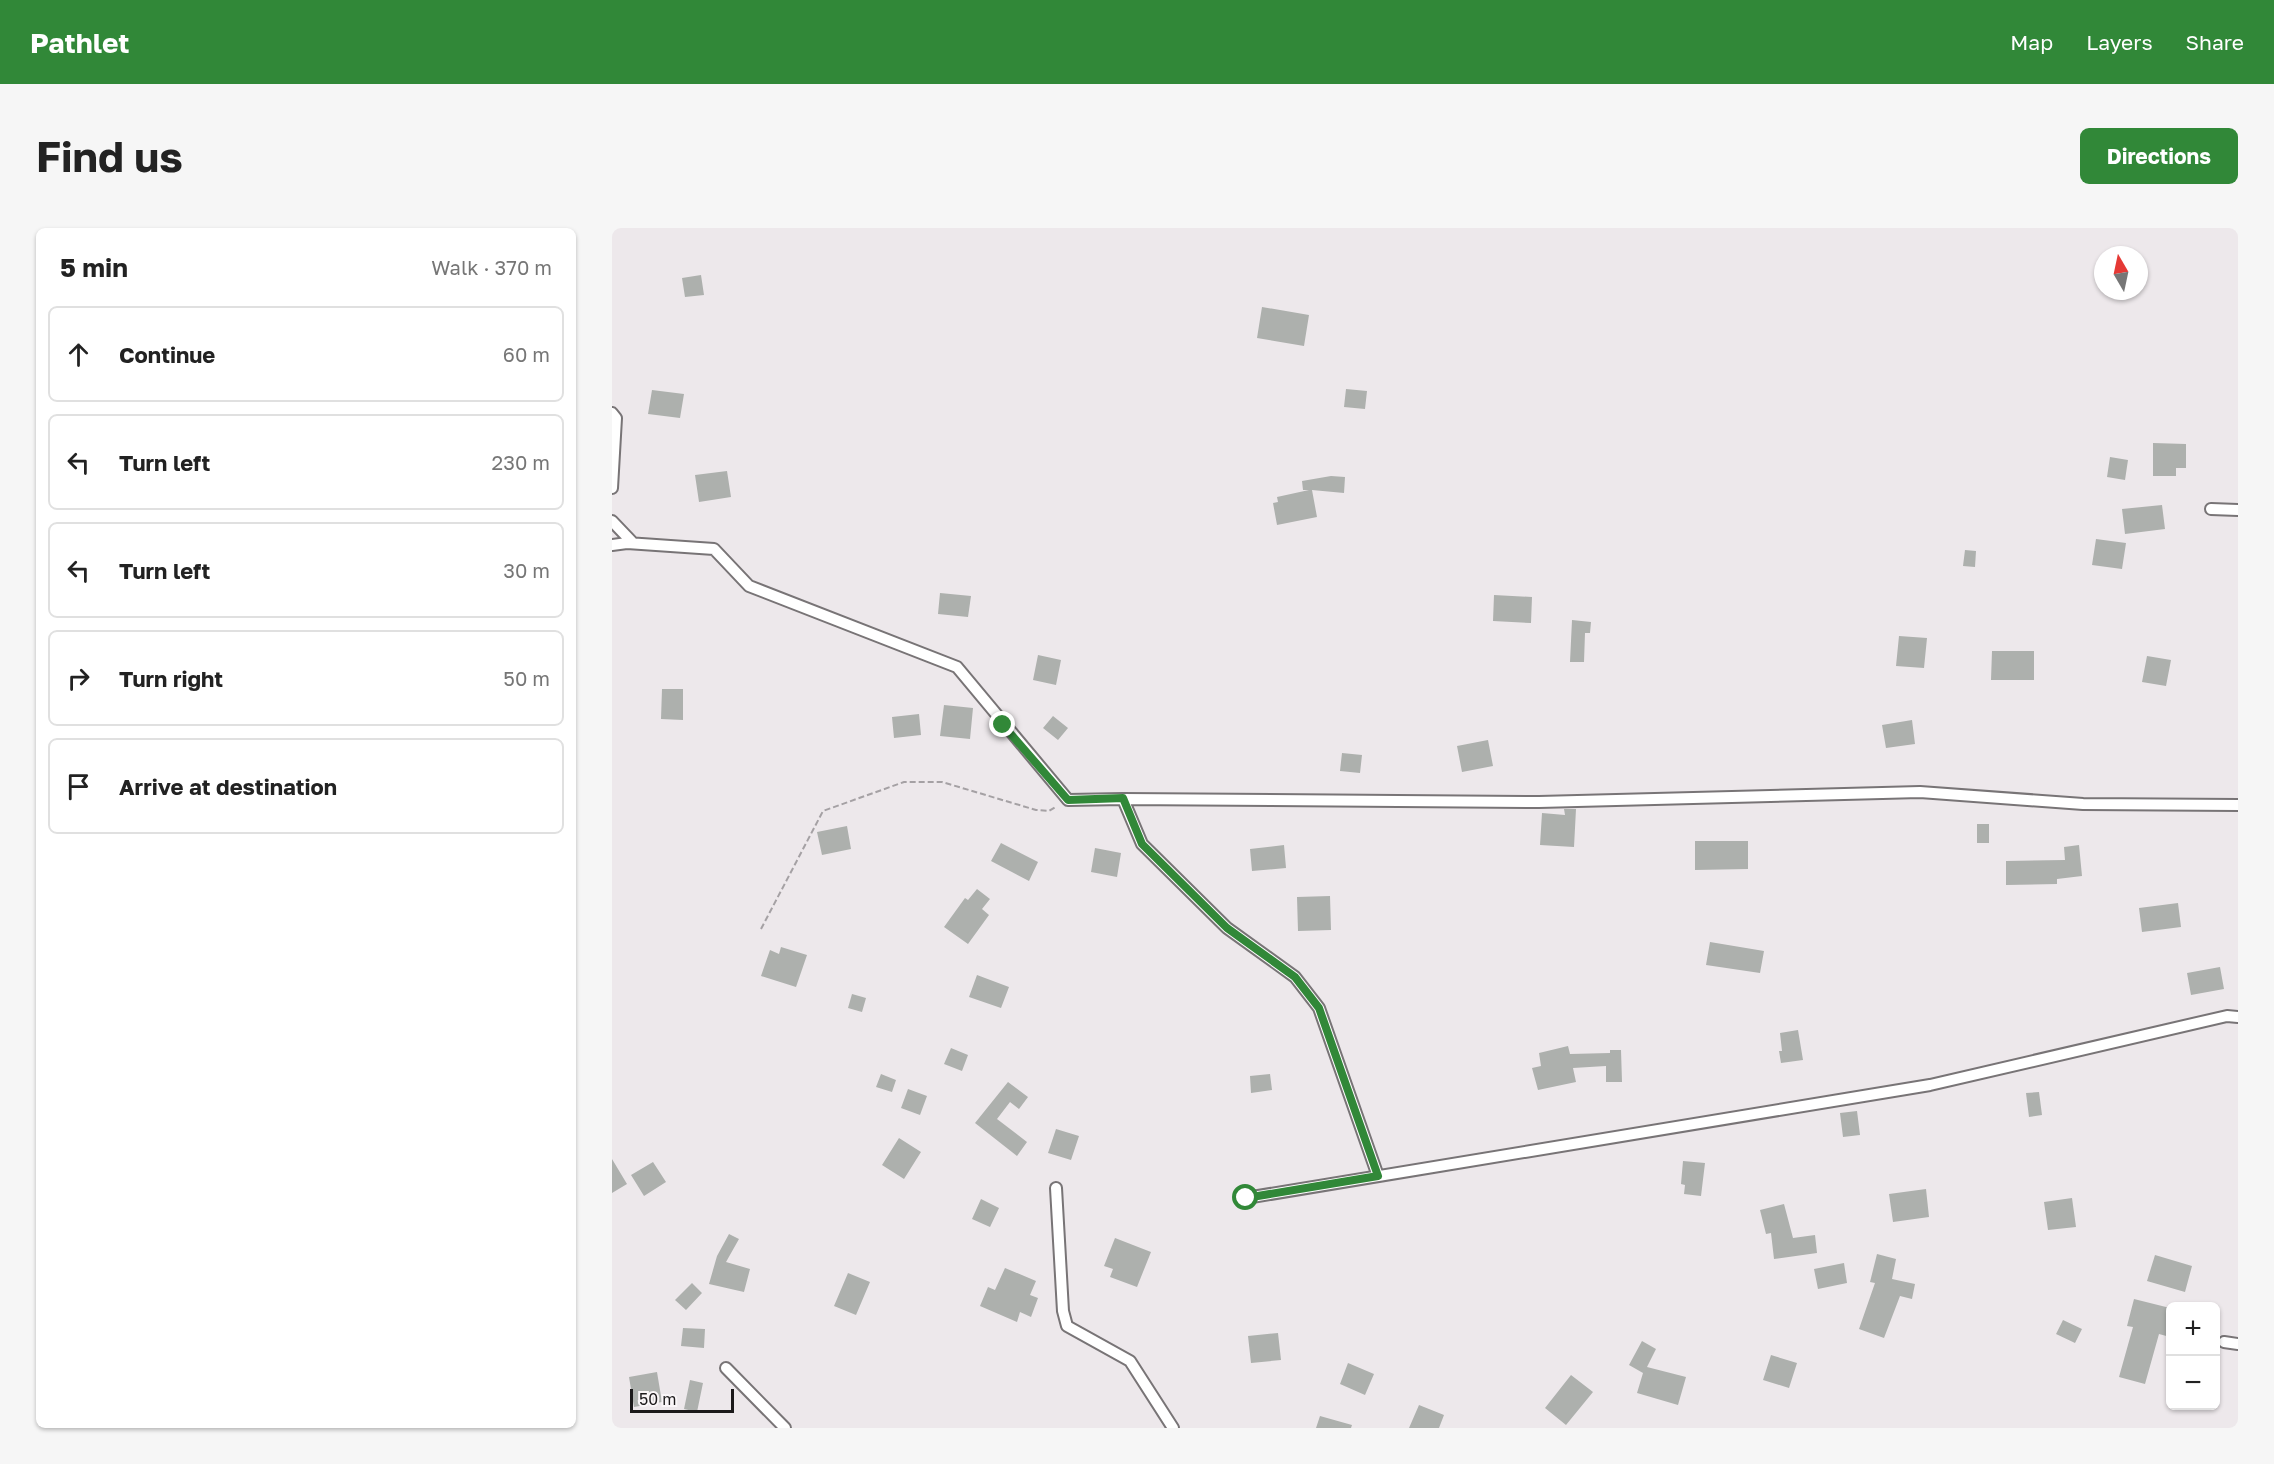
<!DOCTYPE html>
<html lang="en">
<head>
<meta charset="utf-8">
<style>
  body { margin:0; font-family:"Golos Text",sans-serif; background:#f6f6f6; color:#222 }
  .controls { position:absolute; right:18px; bottom:18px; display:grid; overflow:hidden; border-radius:9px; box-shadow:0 2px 4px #0004 }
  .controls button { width:54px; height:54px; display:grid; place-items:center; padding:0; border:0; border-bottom:2px solid #e0e0e0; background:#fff; color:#222; font:30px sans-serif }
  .compass { position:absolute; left:1482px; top:18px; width:54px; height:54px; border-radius:50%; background:#fff; box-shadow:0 2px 4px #0004; rotate:351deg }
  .scale { position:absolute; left:18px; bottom:15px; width:104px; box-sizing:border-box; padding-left:6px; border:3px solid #1b191a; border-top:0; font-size:16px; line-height:21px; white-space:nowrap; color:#1b191a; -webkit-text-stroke:4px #faf6f8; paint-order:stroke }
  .stop { position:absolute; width:18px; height:18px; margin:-14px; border:4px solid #318838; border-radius:50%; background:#fff }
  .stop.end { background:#318838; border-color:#fff; box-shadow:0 2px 6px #0008 }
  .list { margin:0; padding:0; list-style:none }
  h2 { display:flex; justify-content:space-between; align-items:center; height:78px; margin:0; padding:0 24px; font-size:26px }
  h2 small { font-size:20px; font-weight:400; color:#767676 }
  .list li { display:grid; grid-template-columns:39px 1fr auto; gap:18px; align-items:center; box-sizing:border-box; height:96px; margin:0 12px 12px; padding:0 12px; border:2px solid #e0e0e0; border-radius:9px }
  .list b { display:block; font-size:22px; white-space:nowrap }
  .list em { font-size:20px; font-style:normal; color:#767676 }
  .icon { flex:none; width:33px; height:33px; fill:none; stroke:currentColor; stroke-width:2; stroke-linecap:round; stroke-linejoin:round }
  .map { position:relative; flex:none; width:1626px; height:1200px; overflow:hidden; border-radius:9px }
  header { display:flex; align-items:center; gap:36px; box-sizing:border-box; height:84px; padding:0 30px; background:#318838; color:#fff }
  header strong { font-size:28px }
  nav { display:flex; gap:33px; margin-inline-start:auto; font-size:21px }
  .intro { display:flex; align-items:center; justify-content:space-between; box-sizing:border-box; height:144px; padding:0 36px }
  h1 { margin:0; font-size:42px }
  .button { padding:15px 27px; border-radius:9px; background:#318838; color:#fff; font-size:21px; font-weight:700 }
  main { display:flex; gap:36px; padding:0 36px }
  aside { flex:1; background:#fff; border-radius:9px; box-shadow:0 2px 4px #0004 }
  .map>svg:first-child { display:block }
  .building { fill:#adb0ad }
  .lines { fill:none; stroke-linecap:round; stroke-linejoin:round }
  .street-casing { stroke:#787476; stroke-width:14 }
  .path { stroke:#a5a1a4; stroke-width:2; stroke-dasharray:6 3; stroke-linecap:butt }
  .street { stroke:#fff; stroke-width:10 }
  .route { stroke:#318838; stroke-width:8 }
</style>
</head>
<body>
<header>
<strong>Pathlet</strong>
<nav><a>Map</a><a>Layers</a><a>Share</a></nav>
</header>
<div class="intro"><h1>Find us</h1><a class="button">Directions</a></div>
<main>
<aside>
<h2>5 min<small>Walk · 370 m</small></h2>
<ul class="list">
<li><svg class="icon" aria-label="ahead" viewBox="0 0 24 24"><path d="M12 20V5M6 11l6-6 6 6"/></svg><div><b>Continue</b></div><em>60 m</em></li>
<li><svg class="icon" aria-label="left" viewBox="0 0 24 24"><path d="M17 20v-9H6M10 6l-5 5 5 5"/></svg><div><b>Turn left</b></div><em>230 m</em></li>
<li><svg class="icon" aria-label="left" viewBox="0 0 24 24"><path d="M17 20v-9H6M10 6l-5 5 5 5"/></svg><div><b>Turn left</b></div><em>30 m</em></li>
<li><svg class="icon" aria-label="right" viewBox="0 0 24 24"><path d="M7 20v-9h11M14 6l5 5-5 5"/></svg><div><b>Turn right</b></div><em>50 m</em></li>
<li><svg class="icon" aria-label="arrive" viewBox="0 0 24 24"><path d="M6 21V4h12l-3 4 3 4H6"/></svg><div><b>Arrive at destination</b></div></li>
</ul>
</aside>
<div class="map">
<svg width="1626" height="1200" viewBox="0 0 1626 1200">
  <rect width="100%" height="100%" fill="#ede8eb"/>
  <path class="building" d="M89 47 92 67 73 69 70 50Z
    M650 79 697 87 692 118 645 110Z
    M734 161 755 163 753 181 732 179Z
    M40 162 72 166 68 190 36 186Z
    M1541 215 1574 216V240H1564V248H1541Z
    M1498 229 1516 232 1513 252 1495 249Z
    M115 243 119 269 87 274 83 247Z
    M719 248 733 249 732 265 700 262 705 289 665 297 661 275 666 274 665 269 697 262H691L690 253Z
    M1550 277 1553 301 1513 306 1510 281Z
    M1484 311 1514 315 1510 341 1480 337Z
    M1353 322 1364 323 1363 339 1351 338Z
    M328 365 359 368 356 389 326 386Z
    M882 367 920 369 919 395 881 393Z
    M960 392 979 394 978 405H973L972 434H958Z
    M1287 408 1315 410 1312 440 1284 438Z
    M1380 423H1422V452H1379Z
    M426 427 449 432 444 457 421 452Z
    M1535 428 1559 432 1554 458 1530 454Z
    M50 461H71V492L49 491Z
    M332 477 361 480 358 511 328 508Z
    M307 486 309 507 282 510 280 489Z
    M441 488 456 500 446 512 431 500Z
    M1300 492 1303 516 1274 520 1270 497Z
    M876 512 881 538 850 544 845 518Z
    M730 525 750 527 748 545 728 543Z
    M952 581H964L962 619 928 617 930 585 953 587Z
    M1365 596H1377V615H1365Z
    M235 598 239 621 210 627 205 604Z
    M1083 613H1136V641L1083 642Z
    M389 615 426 634 417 653 379 633Z
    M672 617 674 640 640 643 638 621Z
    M1467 617 1470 648 1445 651V656L1394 657V633L1453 632 1452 619Z
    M483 620 509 625 505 649 479 644Z
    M365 661 378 671 370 681 377 687 356 716 332 699 353 670 356 672Z
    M718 668 719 702 686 703 685 669Z
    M1566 675 1569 699 1530 704 1527 680Z
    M1098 714 1152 723 1148 745 1094 737Z
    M169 719 195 727 184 759 149 748 158 722 167 726Z
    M1608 739 1612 761 1579 767 1575 745Z
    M365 747 397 759 389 780 357 769Z
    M240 766 254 770 250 784 236 780Z
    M1186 802 1191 832 1169 835 1167 823H1170L1168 805Z
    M956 818 958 826 998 825V822H1009L1010 854H994V838L961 840 964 854 926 862 920 840 929 838 927 825Z
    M339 820 356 827 350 843 332 836Z
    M269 846 284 852 280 864 264 859Z
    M658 846 660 862 639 865 638 848Z
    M396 854 416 869 407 881 398 874 385 891 415 914 405 928 363 895Z
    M296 861 315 868 308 887 289 880Z
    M1427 864 1430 887 1417 889 1414 865Z
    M1245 883 1248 907 1231 909 1228 885Z
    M444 901 467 908 459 932 436 925Z
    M287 910 309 924 292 951 270 937Z
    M0 931 15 956 0 965Z
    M1071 933 1093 935 1089 968 1072 966 1073 957 1069 956Z
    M41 934 54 954 32 968 19 947Z
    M1314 961 1317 989 1281 994 1277 966Z
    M1460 970 1464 999 1436 1002 1432 974Z
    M369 971 387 980 378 999 360 991Z
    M1172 976 1181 1010 1203 1007 1205 1025 1162 1031 1159 1005 1154 1006 1148 982Z
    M117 1006 127 1011 114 1034 138 1041 132 1064 97 1056 105 1028Z
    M503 1010 539 1024 525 1059 498 1049 501 1041 492 1038Z
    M1265 1026 1284 1031 1280 1051 1303 1056 1300 1071 1288 1068 1272 1110 1247 1101 1263 1055 1258 1054Z
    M1543 1027 1580 1038 1573 1064 1535 1053Z
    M1232 1035 1235 1055 1206 1061 1202 1041Z
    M393 1040 424 1053 418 1067 426 1070 419 1089 408 1084 405 1094 368 1078 376 1059 383 1062Z
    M236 1045 258 1054 244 1087 222 1078Z
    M80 1055 90 1065 74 1082 63 1072Z
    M1522 1071 1558 1080V1109L1547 1106 1533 1156 1507 1149 1521 1099 1515 1098Z
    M1451 1092 1470 1101 1463 1115 1444 1106Z
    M71 1100 93 1101 92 1120 69 1118Z
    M666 1105 669 1132 639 1135 636 1108Z
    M1030 1113 1044 1121 1035 1139 1074 1149 1066 1177 1025 1165 1031 1145 1017 1137Z
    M1159 1127 1185 1135 1177 1160 1151 1152Z
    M736 1135 762 1146 753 1167 728 1156Z
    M45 1144 50 1174 22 1179 17 1149Z
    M959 1147 981 1164 954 1197 933 1180Z
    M78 1152 91 1155 85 1184 72 1181Z
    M807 1177 832 1187 827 1200H797Z
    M708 1188 740 1197 739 1200H704Z"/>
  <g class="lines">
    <defs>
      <path id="street" d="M0 185 4 190 0 260
        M1599 281 1626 282
        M0 293 21 315
        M0 317 15 315 102 321 137 358 345 439 456 572 511 571 927 574 1308 564 1471 576 1626 577
        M511 571 530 616 615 700 683 749 707 780 766 948
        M444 960 451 1083 455 1098 518 1133 561 1200
        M634 970 1318 857 1615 788 1626 789
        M1612 1114 1626 1116
        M114 1140 173 1200"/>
    </defs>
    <use href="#street" class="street-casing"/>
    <path class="path" d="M149 701 211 583 292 554H330L424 582 437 583 445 578"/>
    <use href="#street" class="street"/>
  </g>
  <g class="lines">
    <path class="route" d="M391 497 456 572 511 570 530 616 615 700 683 749 707 780 766 948 634 970"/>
  </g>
</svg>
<div class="controls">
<button>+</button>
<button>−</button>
</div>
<svg class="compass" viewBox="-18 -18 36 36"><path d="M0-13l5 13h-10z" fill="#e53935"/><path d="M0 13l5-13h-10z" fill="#767676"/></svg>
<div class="scale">50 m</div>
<div class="stop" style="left:634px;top:970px"></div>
<div class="stop end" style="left:391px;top:497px"></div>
</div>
</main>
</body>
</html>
